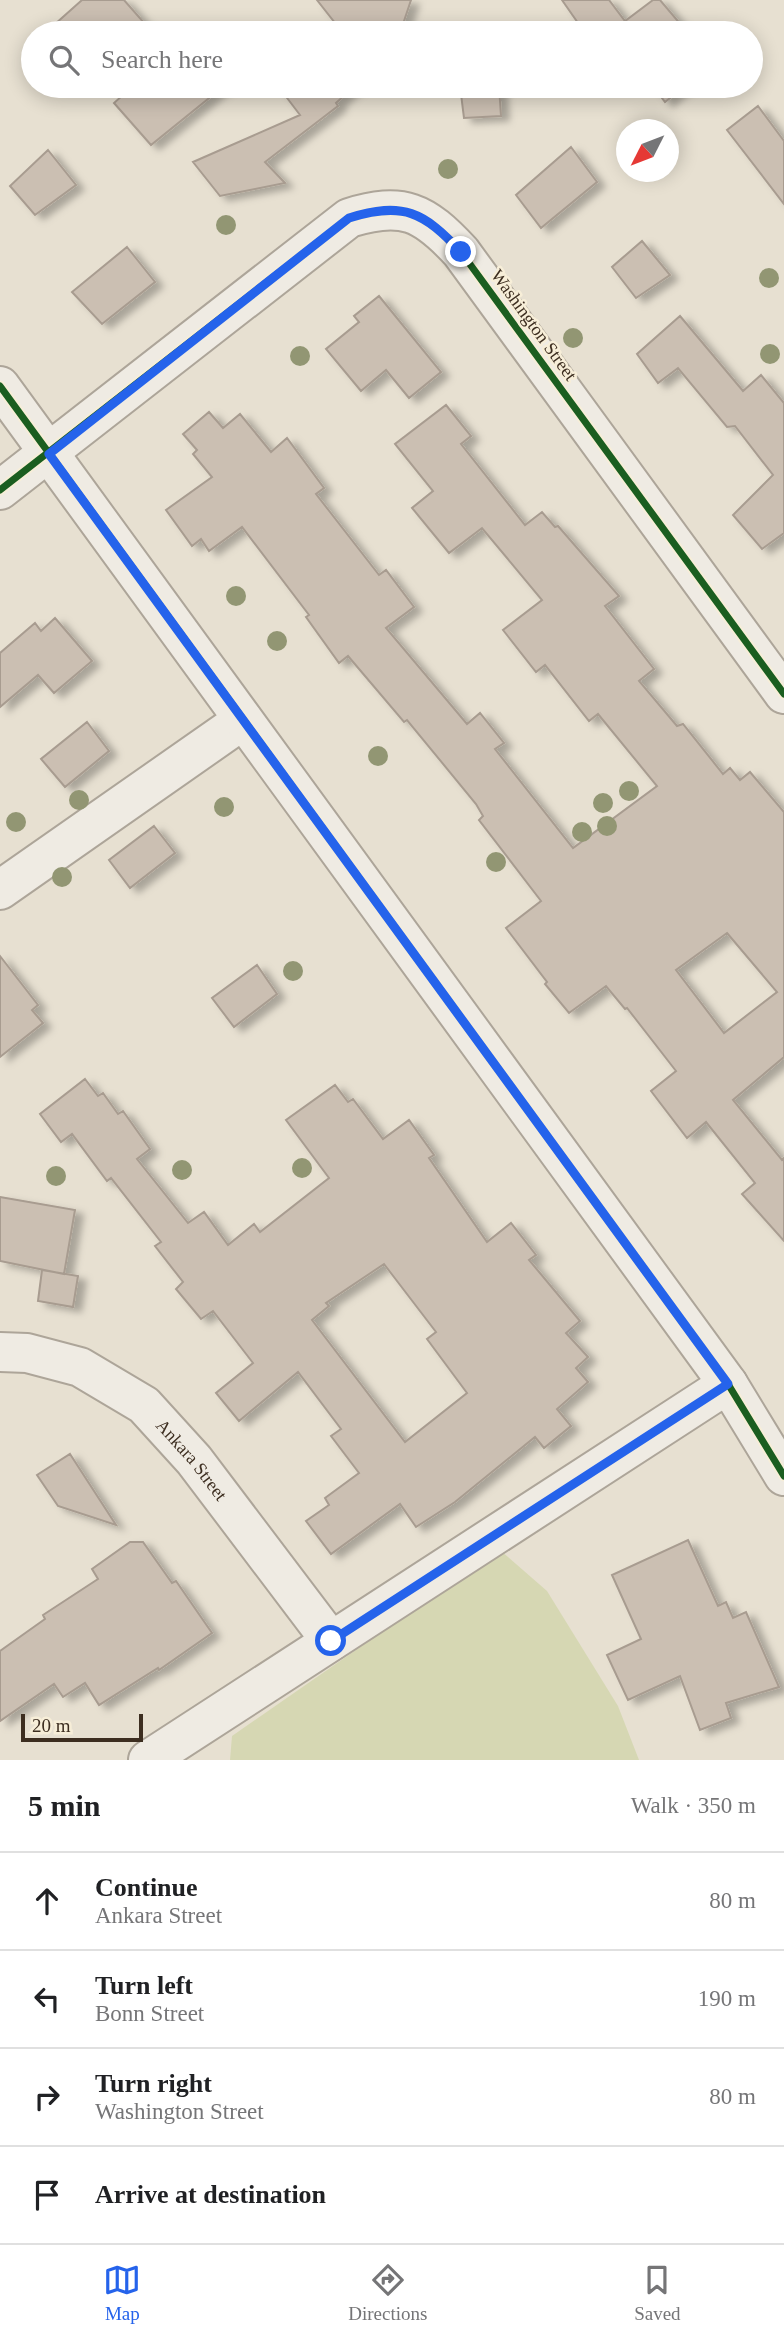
<!DOCTYPE html>
<html lang="en">
<head>
<meta charset="utf-8">
<style>
  body { margin:0; font-family:Georgia,serif; background:#f6f6f6; color:#202124 }
  .compass { position:absolute; left:616px; top:119px; width:63px; height:63px; border-radius:50%; background:#fff; box-shadow:0 4px 18px #0003; rotate:228deg }
  .scale { position:absolute; left:21px; bottom:18px; width:122px; box-sizing:border-box; padding-left:7px; border:4px solid #3d2e20; border-top:0; font-size:19px; line-height:24px; white-space:nowrap; color:#3d2e20; -webkit-text-stroke:5px #f7eed8; paint-order:stroke }
  .stop { position:absolute; width:21px; height:21px; margin:-16px; border:5px solid #2563eb; border-radius:50%; background:#fff }
  .stop.end { background:#2563eb; border-color:#fff; box-shadow:0 2px 7px #0008 }
  .list { margin:0; padding:0; list-style:none }
  h2 { display:flex; justify-content:space-between; align-items:center; height:91px; margin:0; padding:0 28px; font-size:30px }
  h2 small { font-size:23px; font-weight:400; color:#757577 }
  .list li { display:grid; grid-template-columns:46px 1fr auto; gap:21px; align-items:center; box-sizing:border-box; height:98px; padding:0 28px; border-top:2px solid #e0e0e0 }
  .list b { display:block; font-size:26px; white-space:nowrap }
  .list p { margin:0; font-size:23px; white-space:nowrap; color:#757577 }
  .list em { font-size:23px; font-style:normal; color:#757577 }
  .icon { flex:none; width:38px; height:38px; fill:none; stroke:currentColor; stroke-width:2; stroke-linecap:round; stroke-linejoin:round }
  .map { position:relative; flex:none; width:784px; height:1760px; overflow:hidden }
  .search { position:absolute; background:#fff; box-shadow:0 4px 18px #0003; left:21px; right:21px; top:21px; height:77px; display:flex; align-items:center; gap:18px; box-sizing:border-box; padding:0 24px; border-radius:38px; color:#757577; font-size:26px }
  .sheet { height:483px; background:#fff }
  nav { display:flex; justify-content:space-around; align-items:center; box-sizing:border-box; height:98px; border-top:2px solid #e0e0e0; background:#fff; font-size:19px; color:#757577 }
  nav a { display:grid; justify-items:center; gap:4px }
  nav .on { color:#2563eb }
  .map>svg:first-child { display:block }
  .green { fill:#d6d7b3 }
  .building { fill:#cbbfb2; stroke:#a89c90; stroke-width:2; fill-rule:evenodd; filter:url(#shadow) }
  .lines { fill:none; stroke-linecap:round; stroke-linejoin:round }
  .minor-casing { stroke:#ada599; stroke-width:42 }
  .tertiary-casing { stroke:#ada599; stroke-width:42 }
  .minor { stroke:#efebe3; stroke-width:38 }
  .tertiary { stroke:#efebe3; stroke-width:38 }
  .cycleway-casing { stroke:#f7eed8; stroke-width:11 }
  .cycleway { stroke:#1b5e20; stroke-width:7 }
  .tree { fill:#929673 }
  .route { stroke:#2563eb; stroke-width:9 }
  .labels { text-anchor:middle; stroke-width:5; stroke-linejoin:round; paint-order:stroke }
  .street-label { font-size:18px; fill:#3d2e20; stroke:#f7eed8 }
</style>
</head>
<body>
<div class="map">
<svg width="784" height="1760" viewBox="0 0 784 1760">
  <defs>
    <filter id="shadow"><feDropShadow dx="8" dy="4.5" stdDeviation="3.5" flood-color="#0004"/></filter>
  </defs>
  <rect width="100%" height="100%" fill="#e7e0d1"/>
  <path class="green" d="M500 1550 547 1591 618 1706 639 1760H230L232 1736Z"/>
  <path class="building" d="M82 0H124L153 33H45Z
    M317 0H411L400 33H343Z
    M562 0H609L625 21 653 0H660L688 33H585Z
    M133 86H224L151 145 114 103Z
    M278 86H355L336 103 338 106 265 162 285 183 220 196 193 162 300 115Z
    M460 86H499L501 116 464 118Z
    M653 86H685L665 102Z
    M758 106 784 141V204L727 130Z
    M571 147 597 182 541 228 516 195Z
    M48 150 76 185 35 215 10 186Z
    M642 241 670 275 636 298 612 267Z
    M127 247 155 282 102 324 72 292Z
    M379 296 441 372 409 398 386 370 361 391 326 349 359 322 354 316Z
    M680 316 743 391 761 375 784 403V533L762 549 733 515 773 475 735 426 727 427 678 368 658 383 637 354Z
    M446 405 471 436 461 444 525 525 542 512 555 527 558 526 619 596 605 606 654 669 639 681 677 726 683 724 723 774 730 768 740 780 750 772 784 812V1057L733 1100 782 1160 784 1158V1241L742 1194 755 1183 706 1122 687 1138 651 1091 676 1071 627 1008 625 1009 606 986 569 1013 545 984 547 982 506 928 541 901 479 820 483 816 476 804 407 720 404 722 348 656 339 663 306 617 309 615 242 527 209 551 201 539 192 546 166 510 212 477 193 454 197 450 183 434 209 412 223 428 240 414 271 452 287 438 324 488 316 494 379 575 386 570 414 607 386 628 467 724 480 713 504 743 495 749 573 848 657 786 598 714 589 721 545 665 536 672 503 630 542 600 482 528 449 553 412 508 433 491 395 444ZM727 933 777 992 724 1033 676 970Z
    M55 618 92 661 54 693 38 675 0 707V653L35 623 41 631Z
    M87 722 109 751 65 787 41 759Z
    M154 826 175 853 130 888 109 860Z
    M0 956 38 1005 32 1010 43 1023 0 1057Z
    M257 965 277 994 234 1027 212 998Z
    M85 1079 98 1096 103 1093 118 1114 123 1111 150 1149 137 1159 188 1223 204 1212 228 1245 254 1224 260 1232 329 1178 286 1120 335 1085 348 1102 353 1099 383 1139 409 1120 434 1155 429 1158 487 1242 511 1223 536 1255 529 1260 580 1321 566 1333 588 1357 576 1368 588 1382 557 1409 571 1426 544 1448 535 1437 455 1502 416 1527 400 1504 331 1554 306 1521 329 1505 325 1498 359 1473 331 1436 341 1429 298 1372 239 1421 216 1393 253 1363 213 1311 201 1319 176 1289 183 1282 155 1246 161 1242 111 1178 107 1181 72 1134 61 1142 40 1114ZM384 1264 436 1332 427 1339 467 1393 405 1442 312 1320 329 1306 326 1303Z
    M0 1197 75 1210 64 1274 0 1261Z
    M42 1270 78 1276 73 1307 38 1301Z
    M70 1454 116 1525 58 1506 37 1475Z
    M688 1540 718 1606 726 1602 733 1618 746 1612 779 1687 726 1703 731 1718 700 1730 680 1676 628 1700 607 1655 641 1639 612 1575Z
    M130 1542H143L172 1583 176 1581 212 1633 159 1670 158 1668 99 1705 85 1683 63 1697 54 1684 0 1721V1651L45 1619 43 1615 98 1579 92 1569Z"/>
  <g class="lines">
    <defs>
      <g id="minor">
        <path d="M0 490 349 218C403 201 424 212 461 252L784 694"/>
        <path d="M0 890 243 720"/>
        <path id="s1" d="M0 1352 27 1353 80 1367 144 1405 194 1460 331 1641"/>
        <path d="M148 1760 728 1384"/>
      </g>
      <path id="tertiary" d="M0 386 728 1384 784 1476"/>
    </defs>
    <use href="#minor" class="minor-casing"/>
    <use href="#tertiary" class="tertiary-casing"/>
    <use href="#minor" class="minor"/>
    <use href="#tertiary" class="tertiary"/>
    <defs>
      <path id="cycleway" d="M0 386 728 1384 784 1476
        M0 490 349 218C403 201 424 212 461 252L784 694"/>
    </defs>
    <use href="#cycleway" class="cycleway-casing"/>
    <use href="#cycleway" class="cycleway"/>
  </g>
  <g class="tree">
    <circle cx="448" cy="169" r="10"/>
    <circle cx="226" cy="225" r="10"/>
    <circle cx="769" cy="278" r="10"/>
    <circle cx="573" cy="338" r="10"/>
    <circle cx="770" cy="354" r="10"/>
    <circle cx="300" cy="356" r="10"/>
    <circle cx="236" cy="596" r="10"/>
    <circle cx="277" cy="641" r="10"/>
    <circle cx="378" cy="756" r="10"/>
    <circle cx="629" cy="791" r="10"/>
    <circle cx="79" cy="800" r="10"/>
    <circle cx="603" cy="803" r="10"/>
    <circle cx="224" cy="807" r="10"/>
    <circle cx="16" cy="822" r="10"/>
    <circle cx="607" cy="826" r="10"/>
    <circle cx="582" cy="832" r="10"/>
    <circle cx="496" cy="862" r="10"/>
    <circle cx="62" cy="877" r="10"/>
    <circle cx="293" cy="971" r="10"/>
    <circle cx="302" cy="1168" r="10"/>
    <circle cx="182" cy="1170" r="10"/>
    <circle cx="56" cy="1176" r="10"/>
  </g>
  <g class="lines">
    <path class="route" d="M331 1641 728 1384 49 454 349 218C403 201 424 212 461 252"/>
  </g>
  <g class="labels">
    <g class="street-label">
      <text transform="translate(534 325) rotate(54)" y="6">Washington Street</text>
      <text dy="6" stroke="none"><textPath href="#s1" startOffset="229">Ankara Street</textPath></text>
    </g>
  </g>
</svg>
<svg class="compass" viewBox="-18 -18 36 36"><path d="M0-13l5 13h-10z" fill="#e53935"/><path d="M0 13l5-13h-10z" fill="#757577"/></svg>
<div class="scale">20 m</div>
<div class="stop" style="left:331px;top:1641px"></div>
<div class="stop end" style="left:461px;top:252px"></div>
<div class="search"><svg class="icon" aria-label="search" viewBox="0 0 24 24"><circle cx="10" cy="10" r="6"/><path d="M15 15l6 6"/></svg>Search here</div>
</div>
<section class="sheet">
<h2>5 min<small>Walk · 350 m</small></h2>
<ul class="list">
<li><svg class="icon" aria-label="ahead" viewBox="0 0 24 24"><path d="M12 20V5M6 11l6-6 6 6"/></svg><div><b>Continue</b><p>Ankara Street</p></div><em>80 m</em></li>
<li><svg class="icon" aria-label="left" viewBox="0 0 24 24"><path d="M17 20v-9H6M10 6l-5 5 5 5"/></svg><div><b>Turn left</b><p>Bonn Street</p></div><em>190 m</em></li>
<li><svg class="icon" aria-label="right" viewBox="0 0 24 24"><path d="M7 20v-9h11M14 6l5 5-5 5"/></svg><div><b>Turn right</b><p>Washington Street</p></div><em>80 m</em></li>
<li><svg class="icon" aria-label="arrive" viewBox="0 0 24 24"><path d="M6 21V4h12l-3 4 3 4H6"/></svg><div><b>Arrive at destination</b></div></li>
</ul>
</section>
<nav>
<a class="on"><svg class="icon" aria-label="map" viewBox="0 0 24 24"><path d="M3 6l6-2 6 2 6-2v14l-6 2-6-2-6 2zM9 4v14M15 6v14"/></svg>Map</a>
<a><svg class="icon" aria-label="directions" viewBox="0 0 24 24"><path d="M12 3l9 9-9 9-9-9zM9 14v-3h6M13 9l2 2-2 2"/></svg>Directions</a>
<a><svg class="icon" aria-label="saved" viewBox="0 0 24 24"><path d="M7 4h10v16l-5-4-5 4z"/></svg>Saved</a>
</nav>
</body>
</html>
